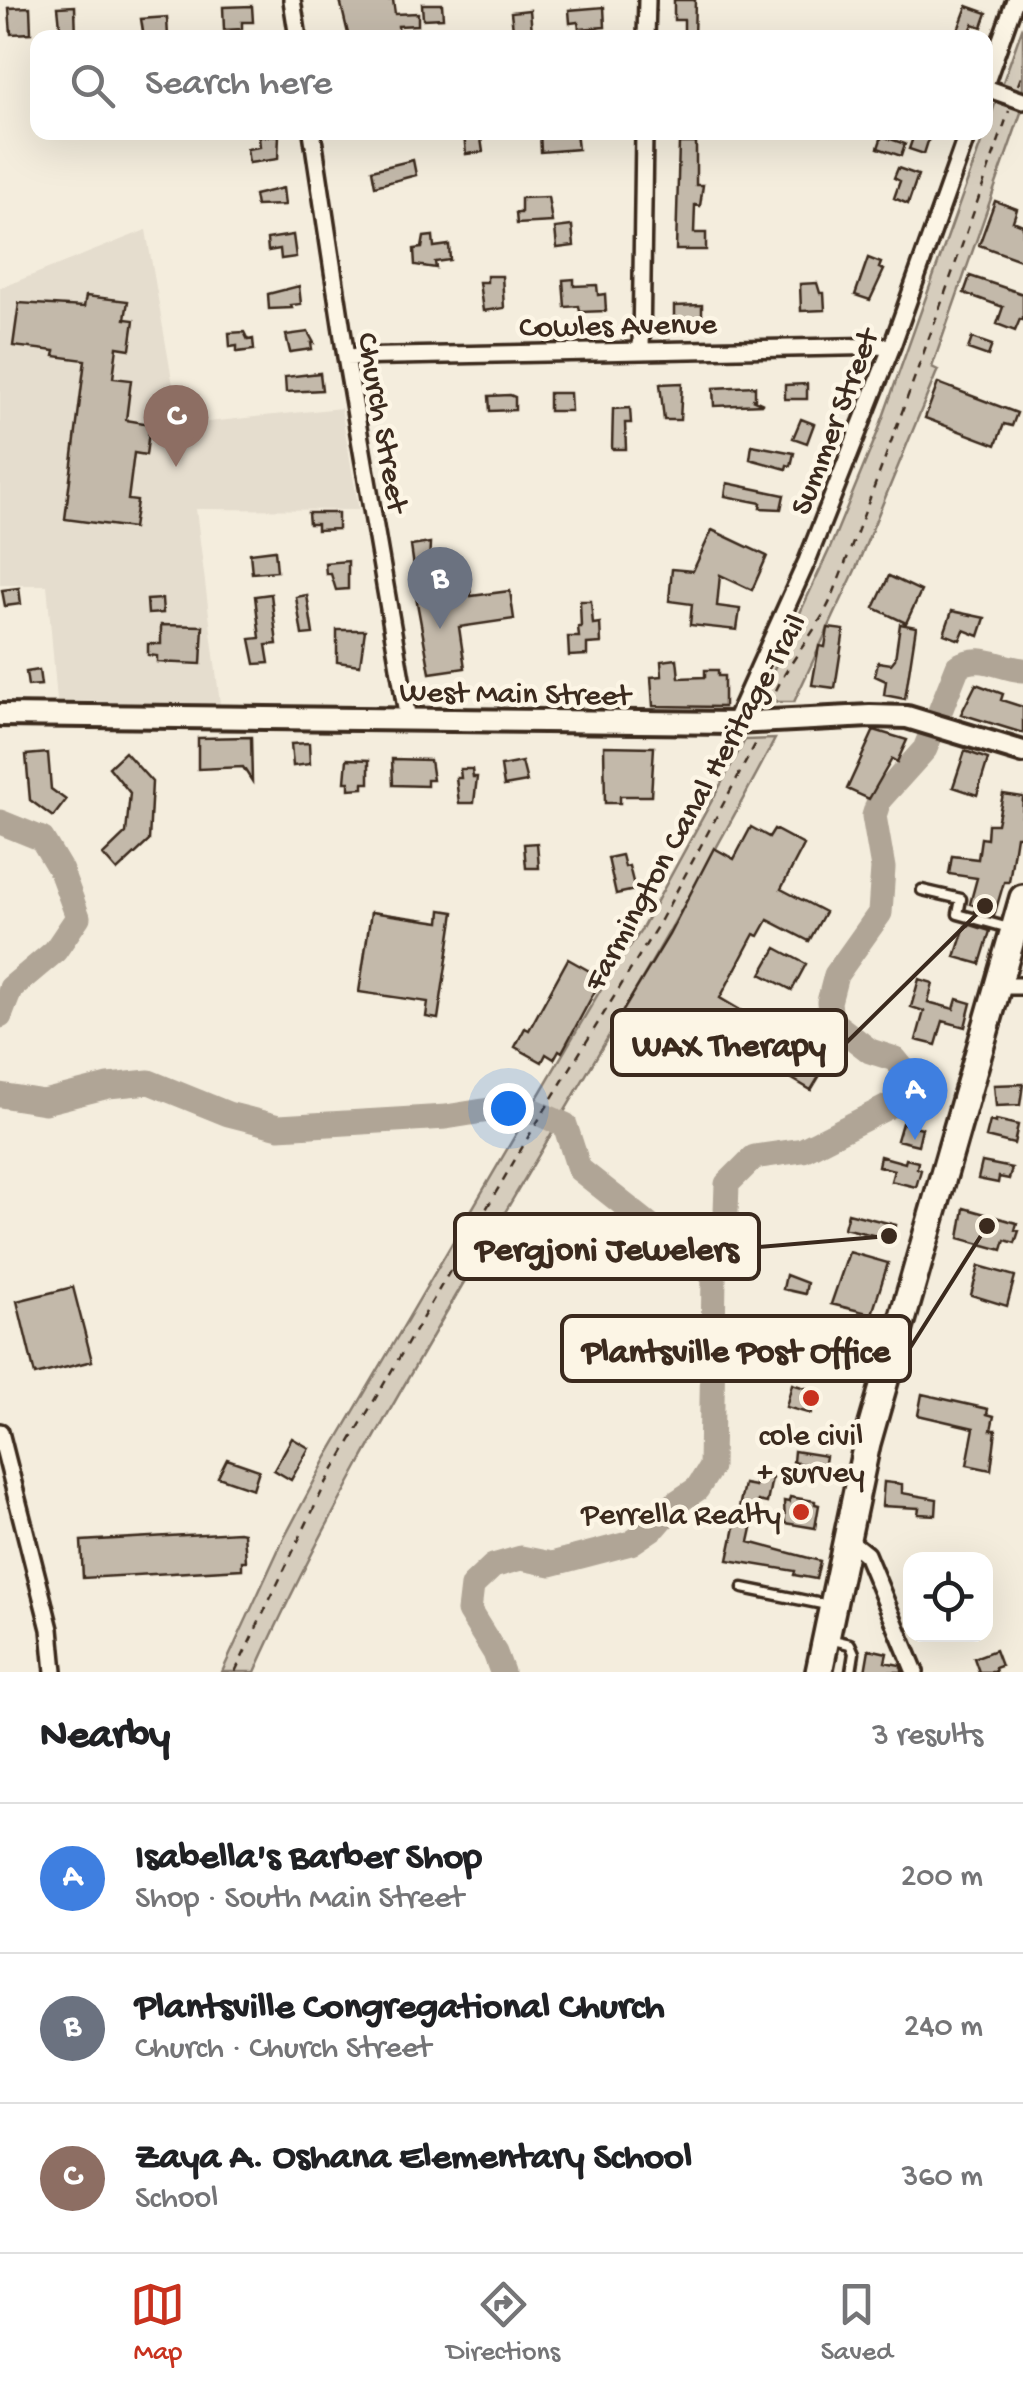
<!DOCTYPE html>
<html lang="en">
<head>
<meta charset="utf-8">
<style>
  body { margin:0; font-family:"Gochi Hand",sans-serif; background:#f2f2f2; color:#202124 }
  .controls { position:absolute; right:30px; bottom:30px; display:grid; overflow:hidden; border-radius:20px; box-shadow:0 10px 40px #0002 }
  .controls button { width:90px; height:90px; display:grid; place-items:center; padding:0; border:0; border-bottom:2px solid #e0e0e0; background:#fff; color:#202124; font:50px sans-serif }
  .you { position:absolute; left:508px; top:1108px; width:35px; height:35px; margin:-25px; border:8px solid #fff; border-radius:50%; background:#1a73e8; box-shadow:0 0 0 15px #1a73e833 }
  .badge { display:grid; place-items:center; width:65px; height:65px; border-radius:50%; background:#c8321e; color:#fff; font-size:32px; font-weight:700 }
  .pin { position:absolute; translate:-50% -82px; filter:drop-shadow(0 2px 5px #0008) }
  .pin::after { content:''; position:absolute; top:52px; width:35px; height:30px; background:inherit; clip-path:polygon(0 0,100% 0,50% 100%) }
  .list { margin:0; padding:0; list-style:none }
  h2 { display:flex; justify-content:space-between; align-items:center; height:130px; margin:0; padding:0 40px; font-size:42px }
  h2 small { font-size:32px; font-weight:400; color:#757577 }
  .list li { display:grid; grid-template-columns:65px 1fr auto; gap:30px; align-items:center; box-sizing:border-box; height:150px; padding:0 40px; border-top:2px solid #e0e0e0 }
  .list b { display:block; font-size:38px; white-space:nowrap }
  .list p { margin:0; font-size:32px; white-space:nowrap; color:#757577 }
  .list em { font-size:32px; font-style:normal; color:#757577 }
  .icon { flex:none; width:55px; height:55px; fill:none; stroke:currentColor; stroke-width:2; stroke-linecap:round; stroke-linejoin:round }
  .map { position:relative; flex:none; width:1023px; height:1672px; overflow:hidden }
  .search { position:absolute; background:#fff; box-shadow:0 10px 40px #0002; left:30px; right:30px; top:30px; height:110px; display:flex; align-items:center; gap:25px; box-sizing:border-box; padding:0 35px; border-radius:20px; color:#757577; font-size:38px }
  .sheet { height:580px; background:#fff }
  nav { display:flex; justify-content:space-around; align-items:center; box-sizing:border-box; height:140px; border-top:2px solid #e0e0e0; background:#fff; font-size:28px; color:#757577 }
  nav a { display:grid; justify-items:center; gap:5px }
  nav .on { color:#c8321e }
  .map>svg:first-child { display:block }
  .built { fill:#e5ddce }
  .green { fill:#d6cdbd; stroke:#887c6e; stroke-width:2.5 }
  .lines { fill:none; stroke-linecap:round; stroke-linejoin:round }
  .river { stroke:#b0a596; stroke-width:25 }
  .building { fill:#c3b9aa; stroke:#3b2a1e; stroke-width:2.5 }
  .service-casing { stroke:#3b2a1e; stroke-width:15 }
  .minor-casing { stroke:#3b2a1e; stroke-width:22 }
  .secondary-casing { stroke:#3b2a1e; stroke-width:28 }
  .trunk-casing { stroke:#3b2a1e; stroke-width:32 }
  .path { stroke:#3b2a1e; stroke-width:2.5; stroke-dasharray:8 8; stroke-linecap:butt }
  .service { stroke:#fcf5e5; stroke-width:8 }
  .minor { stroke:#fcf5e5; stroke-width:15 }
  .secondary { stroke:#fcf5e5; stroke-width:20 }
  .trunk { stroke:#fcf5e5; stroke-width:25 }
  .poi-dot { fill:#c8321e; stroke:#fcf5e5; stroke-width:4 }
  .labels { text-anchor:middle; stroke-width:9; stroke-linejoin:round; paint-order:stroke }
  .street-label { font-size:32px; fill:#3b2a1e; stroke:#fcf5e5 }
  .poi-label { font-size:32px; fill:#3b2a1e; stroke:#fcf5e5 }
  .leader { fill:none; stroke:#3b2a1e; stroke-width:4 }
  .callout-dot { fill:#3b2a1e; stroke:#fcf5e5; stroke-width:4 }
  .callout { fill:#fcf5e5; stroke:#3b2a1e; stroke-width:4 }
  .callout-label { font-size:35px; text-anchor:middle; font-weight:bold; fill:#3b2a1e }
</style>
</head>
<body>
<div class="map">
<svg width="1023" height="1672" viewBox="0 0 1023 1672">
  <rect width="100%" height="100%" fill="#f4eddd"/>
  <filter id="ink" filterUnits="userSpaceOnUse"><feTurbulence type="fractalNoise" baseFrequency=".01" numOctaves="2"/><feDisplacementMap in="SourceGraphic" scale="20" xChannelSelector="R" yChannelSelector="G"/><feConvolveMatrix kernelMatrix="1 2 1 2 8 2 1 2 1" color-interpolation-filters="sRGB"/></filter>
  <g filter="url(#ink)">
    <path class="built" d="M146 230 180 425 341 408 359 510 196 509 220 704 57 701 47 585H0V288Z"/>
    <path class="green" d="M1023 26V107L932 367 938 370 936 374 857 566 794 702H777L769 694 768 682 830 548 877 434Z
      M775 739C681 918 576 1091 474 1265 396 1398 318 1531 255 1672H222L281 1544 327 1457 605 982 640 932 745 740Z"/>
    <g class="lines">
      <path class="river" d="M0 822 42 839 61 871 78 917 55 951 11 988 0 1016
        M0 1095 44 1102 108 1086 149 1082 228 1114 279 1127 446 1117 520 1105 565 1125 579 1169 714 1276
        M502 1672 495 1653 469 1611 472 1586 493 1566 521 1558 551 1564 631 1543 656 1526 676 1503 697 1489 711 1467 714 1276 725 1241 727 1184 754 1157 803 1150 901 1100 912 1080 895 1059 870 1051 831 1021 829 1002 836 975 880 913 883 868 874 816 879 800 925 749 958 666C982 653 998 668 1023 670"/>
    </g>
    <path class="building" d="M340 0H393L395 14 418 13V25L398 26 399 37 349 38Z
      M674 0H695L694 38H684V20H674Z
      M422 4H442L443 18 423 19Z
      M75 6 76 38 61 36 58 7Z
      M252 6 253 22H242V29L224 30 223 7Z
      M967 6 987 13 982 27 973 24 969 34 958 30Z
      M30 7 31 33 11 34 9 8Z
      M604 7 605 27 579 29 578 22 570 23 569 10Z
      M530 10 532 32H529V38H514L511 12Z
      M167 17 168 38H144L141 19Z
      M480 132 483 152 466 154 464 134Z
      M540 132H576L578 149 541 152Z
      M915 132H931L924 154 909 149Z
      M279 135 278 159 249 163 247 149 260 147 259 137Z
      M882 136 905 144 901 156 878 148Z
      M679 143H696V185H703L700 206 695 205 694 233H706V250H676Z
      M413 160 416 175 375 186 372 170Z
      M898 168 918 175 908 204 894 198 900 181 894 178Z
      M283 188 285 205 256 206 254 195Z
      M548 197 552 222 517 224 516 213H521V198Z
      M995 201 1017 209 1013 221 1023 225V261L979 245Z
      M572 226 574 246 557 248 555 228Z
      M293 235 296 257 281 259 280 249 268 251 267 239Z
      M433 236 434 247 449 245 450 260 435 262 436 268 415 265 414 249 422 248 424 237Z
      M868 258 881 263 879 268 884 270 870 300 855 295Z
      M487 276H502L504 308 483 311 479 282H487Z
      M970 276 1023 294V320L1020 319 1015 331 997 324 1003 307 964 293Z
      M574 279V286L597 285 598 295 605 294 606 311 580 312 579 306 565 307 563 280Z
      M817 283 820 293H824L825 310 801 311 800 284Z
      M299 286 301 304 291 305 292 308 269 309 268 294Z
      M86 296 128 301 125 319 134 320 130 349 117 347 113 378 131 380 126 420 150 424 146 455 134 453 128 500 137 501 133 528 65 519 85 360 54 356 55 351 13 346 19 303 84 307Z
      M702 305V317H697L698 322H674V306Z
      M244 332 248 340 253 339 254 350 237 352V346L230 347 229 333Z
      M308 332 314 343H311L312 349 290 352 286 335Z
      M972 338 992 345 988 356 968 349Z
      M320 373 322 390 286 392 285 377Z
      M682 383 680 420H664L660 384Z
      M938 383 1017 413 1012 426 1004 424 996 445 925 418Z
      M807 384V399H785V385Z
      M755 386V399H752L763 404 714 406 713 388Z
      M549 393H570L571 411H549Z
      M510 395 515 397V410L490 411 489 396Z
      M630 408 631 423H625L626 449H612L613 409Z
      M801 419 814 424 807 443 793 438Z
      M752 445 794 453 791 466 787 465 786 469 750 459Z
      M727 483 784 495 781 509 760 508 761 503 725 496Z
      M308 513H338V529L317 530V524H309Z
      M712 530 767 556 752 590 720 575 717 606 740 609 737 630 690 625 692 604 669 601 672 569 693 571Z
      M430 543 429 565 414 567 411 546Z
      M275 550 277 571 252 573 250 553Z
      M348 561V589L336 590 331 574H326L325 563Z
      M889 576 921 591 906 623 874 608Z
      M452 587 453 591 470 588 471 596 510 591 514 619 459 627 465 668 430 673 416 597 439 594V589Z
      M19 588 21 604 5 606 2 590Z
      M271 594 277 644 266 645 269 663 255 664 250 639 260 638 255 596Z
      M307 595 313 634 302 635 296 597Z
      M162 599 163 613 148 614 147 600Z
      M580 601H591L593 624 600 623 601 643 587 644V655L569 656 568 637H579L578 627H581Z
      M952 611 985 618 979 636 964 630 960 640 944 634Z
      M900 624 916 627 905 699 884 695 886 681 875 676 878 662 891 664 895 659Z
      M161 625 203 626 201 664 157 662V656L148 655V644H161Z
      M828 628 844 630 835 688 812 685 819 646 825 647Z
      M337 630H365L360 665 337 662Z
      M677 659 679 678 705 677V670H718V676H724V707L653 706 651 677 662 676 661 661Z
      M39 670 41 685 28 686 26 672Z
      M976 684 1003 694 1001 700 1023 707V733L961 714Z
      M874 730 907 740 897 762 892 759 869 799 847 789Z
      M251 737 252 781 243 767 198 769V738Z
      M309 743 310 764 293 766 291 744Z
      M604 746 654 747 651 796H620V803H605Z
      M965 751 988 759 977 795 953 787Z
      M125 752 152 782 149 841 117 871 103 855 126 833 130 793 109 767Z
      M48 753 51 789 66 800 53 817 30 800 26 755Z
      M347 759 369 760V783H363V788L349 789V782H345Z
      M392 759 430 760 433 780H427V786L393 785Z
      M522 762 527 782 504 786 501 766Z
      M460 769H472L473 777H477L474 803H459L456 778H461Z
      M1003 794 1023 797 1021 836H1016L1009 882H1004L994 916 975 911 977 906 970 904 977 878 949 874 952 856 978 859 981 838 987 839 988 824H997Z
      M751 827 769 837 774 829 804 845 781 889 825 912 809 941 768 920 759 936 754 934 720 998 828 1062 811 1090 738 1047 723 1072 697 1056 693 1064 670 1050 673 1046 638 1026 632 1035 615 1024 669 935 714 848 734 859Z
      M537 843 539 868H526L524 844Z
      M622 855 625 867 629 866 635 890 616 894 608 858Z
      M441 910 454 912 438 1019 426 1017 428 1002 359 992 371 912 440 922Z
      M971 925 990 931 980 964 955 957 965 926Z
      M776 948 806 964 792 990 761 974Z
      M568 959 602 978 562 1052 559 1050 554 1059 546 1054 542 1062 515 1047 525 1028 529 1030Z
      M919 979 933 983 928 1002 954 1009 957 999 971 1003 965 1027 943 1021 936 1045 916 1040 924 1011 911 1007Z
      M1023 1084 1020 1105 996 1106 994 1085Z
      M996 1120 1018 1125 1014 1144 986 1137 990 1121 996 1123Z
      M902 1123 922 1128 918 1145 897 1140Z
      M880 1156 905 1163 906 1159 918 1162 917 1168 921 1170 916 1187 891 1181 894 1170 878 1166Z
      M982 1162 1012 1168 1009 1179 999 1177 998 1183 978 1179Z
      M964 1208 1017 1223 1015 1230 1019 1231 1015 1243 1005 1240 1002 1250 959 1238Z
      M848 1213 896 1225 893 1240 844 1228Z
      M849 1252 888 1263 872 1314 831 1304Z
      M979 1266 1015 1276 1007 1306 971 1295Z
      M786 1275 807 1283 805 1294 783 1289Z
      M73 1287 92 1361 35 1375 17 1301Z
      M792 1384 822 1393 818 1408 813 1406 811 1414 786 1407Z
      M922 1394 988 1409 987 1414 994 1416 991 1430H996L991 1470 967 1465 974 1428 918 1415Z
      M292 1438 309 1448 291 1480 274 1470Z
      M794 1451 826 1456 823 1475 802 1472 803 1464 793 1462Z
      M227 1459 259 1470 253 1489 218 1477Z
      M757 1474 772 1478 767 1503 758 1501 749 1542 820 1561 816 1579 794 1575 795 1571 728 1560 744 1484 755 1486Z
      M884 1482 902 1484V1493L937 1499 936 1515 918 1514 919 1508 882 1506Z
      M790 1497 815 1501V1504L819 1505 815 1528 785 1523 784 1501 789 1502Z
      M239 1532 244 1533 246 1561H242V1569L83 1578 81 1541Z
      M869 1649 887 1653 885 1662 900 1665 903 1672H865Z
      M995 1650 1001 1666 995 1668 996 1672H979L974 1658Z"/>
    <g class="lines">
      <defs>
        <path id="service" d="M922 890 961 899 958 914 1009 928
          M743 1588 827 1605
          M829 1639 850 1644 854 1653 851 1672"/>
        <path id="minor" d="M292 0 298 38
          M646 38 647 0
          M986 82 1015 0
          M986 88 1023 101
          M312 132 346 357 408 720
          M641 350 644 132
          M346 357 892 346
          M734 723 807 561 892 346 968 132
          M998 986H1023
          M0 1432 50 1629 54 1672
          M846 1538 866 1554 915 1672"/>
        <path id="secondary" d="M0 715 734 723 870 716 907 717 1023 752"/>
        <path id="trunk" d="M819 1672 867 1443 1023 898"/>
      </defs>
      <use href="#service" class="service-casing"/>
      <use href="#minor" class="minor-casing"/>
      <use href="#secondary" class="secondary-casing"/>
      <use href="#trunk" class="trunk-casing"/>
      <path class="path" d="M1018 85 1023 72
        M770 705C784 664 818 633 834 592 896 433 953 272 1009 111
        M235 1672 326 1483 530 1134 661 920 757 741"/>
      <use href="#service" class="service"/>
      <use href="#minor" class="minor"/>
      <use href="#secondary" class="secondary"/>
      <use href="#trunk" class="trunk"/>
    </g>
  </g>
  <g class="poi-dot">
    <circle cx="811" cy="1398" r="10"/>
    <circle cx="801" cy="1512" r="10"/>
  </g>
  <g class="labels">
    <g class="street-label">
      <text transform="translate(618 323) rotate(-1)" y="11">Cowles Avenue</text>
      <text transform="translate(832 421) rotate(-69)" y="11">Summer Street</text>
      <text transform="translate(385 422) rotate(80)" y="11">Church Street</text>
      <text transform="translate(515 691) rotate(1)" y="11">West Main Street</text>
      <text transform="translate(693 801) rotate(-61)" y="11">Farmington Canal Heritage Trail</text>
    </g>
    <g class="poi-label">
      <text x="811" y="1444">cole civil<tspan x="811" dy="37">+ survey</tspan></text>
      <text x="781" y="1523" text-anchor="end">Perrella Realty</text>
    </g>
  </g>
  <path class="leader" d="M985 906L846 1043M889 1236L759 1247M987 1226L910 1348"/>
  <g class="callout-dot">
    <circle cx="985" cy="906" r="10"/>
    <circle cx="889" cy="1236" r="10"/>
    <circle cx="987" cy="1226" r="10"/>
  </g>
  <g class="callout">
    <rect x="612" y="1010" width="234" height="65" rx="10"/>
    <rect x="455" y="1214" width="304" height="65" rx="10"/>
    <rect x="562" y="1316" width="348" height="65" rx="10"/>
  </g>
  <g class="callout-label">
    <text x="729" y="1055">WAX Therapy</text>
    <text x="607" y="1259">Pergjoni Jewelers</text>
    <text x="736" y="1361">Plantsville Post Office</text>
  </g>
</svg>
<div class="controls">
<button><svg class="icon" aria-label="locate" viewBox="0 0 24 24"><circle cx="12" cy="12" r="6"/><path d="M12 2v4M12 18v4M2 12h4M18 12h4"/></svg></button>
</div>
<div class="you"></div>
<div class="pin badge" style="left:915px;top:1140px;background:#3f7fe0">A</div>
<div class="pin badge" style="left:440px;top:629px;background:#6b7280">B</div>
<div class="pin badge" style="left:176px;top:467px;background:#8d6e63">C</div>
<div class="search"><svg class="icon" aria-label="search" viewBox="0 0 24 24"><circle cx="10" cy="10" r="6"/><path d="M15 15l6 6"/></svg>Search here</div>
</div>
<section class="sheet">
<h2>Nearby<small>3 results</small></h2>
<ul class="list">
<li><span class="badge" style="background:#3f7fe0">A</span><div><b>Isabella's Barber Shop</b><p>Shop · South Main Street</p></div><em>200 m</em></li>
<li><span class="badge" style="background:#6b7280">B</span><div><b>Plantsville Congregational Church</b><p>Church · Church Street</p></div><em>240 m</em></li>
<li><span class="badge" style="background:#8d6e63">C</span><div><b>Zaya A. Oshana Elementary School</b><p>School</p></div><em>360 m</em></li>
</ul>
</section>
<nav>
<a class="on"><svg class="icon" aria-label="map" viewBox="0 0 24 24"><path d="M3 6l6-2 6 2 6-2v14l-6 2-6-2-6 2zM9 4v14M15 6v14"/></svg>Map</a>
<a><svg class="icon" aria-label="directions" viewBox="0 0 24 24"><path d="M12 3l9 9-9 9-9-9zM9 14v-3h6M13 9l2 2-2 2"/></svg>Directions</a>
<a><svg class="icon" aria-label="saved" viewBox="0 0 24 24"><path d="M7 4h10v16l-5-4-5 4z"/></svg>Saved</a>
</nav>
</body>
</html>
